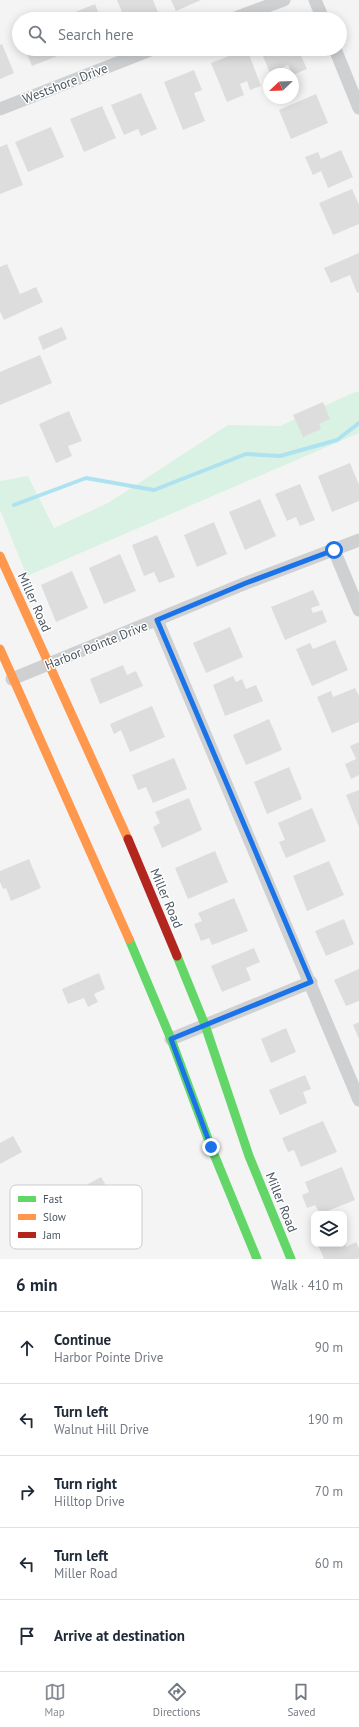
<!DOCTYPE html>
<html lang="en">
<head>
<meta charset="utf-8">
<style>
  body { margin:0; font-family:"PT Sans",sans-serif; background:#f2f2f3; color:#1f2937 }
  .controls { position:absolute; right:12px; bottom:12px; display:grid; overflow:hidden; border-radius:8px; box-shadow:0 2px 10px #0003 }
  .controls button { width:36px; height:36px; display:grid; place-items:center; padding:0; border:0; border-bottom:1px solid #e0e1e3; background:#fff; color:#1f2937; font:20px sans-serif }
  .compass { position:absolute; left:263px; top:68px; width:36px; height:36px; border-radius:50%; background:#fff; box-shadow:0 2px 10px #0003; rotate:247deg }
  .stop { position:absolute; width:12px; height:12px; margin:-9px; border:3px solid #1a73e8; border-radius:50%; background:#fff }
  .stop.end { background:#1a73e8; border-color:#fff; box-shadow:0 1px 4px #0008 }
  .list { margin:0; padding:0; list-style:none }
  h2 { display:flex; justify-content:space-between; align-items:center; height:52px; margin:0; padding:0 16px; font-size:17px }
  h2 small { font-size:13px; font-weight:400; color:#747a83 }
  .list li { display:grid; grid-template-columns:26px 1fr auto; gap:12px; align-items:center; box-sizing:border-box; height:72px; padding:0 16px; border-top:1px solid #e0e1e3 }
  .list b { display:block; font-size:15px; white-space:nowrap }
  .list p { margin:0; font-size:13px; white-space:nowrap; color:#747a83 }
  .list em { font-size:13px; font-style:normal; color:#747a83 }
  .icon { flex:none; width:22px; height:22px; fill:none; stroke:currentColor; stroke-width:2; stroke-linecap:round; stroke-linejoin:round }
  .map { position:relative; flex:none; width:359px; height:1259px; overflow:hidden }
  .search { position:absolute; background:#fff; box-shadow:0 2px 10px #0003; left:12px; right:12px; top:12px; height:44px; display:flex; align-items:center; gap:10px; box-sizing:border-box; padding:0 14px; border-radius:22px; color:#747a83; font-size:15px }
  .sheet { height:412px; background:#fff }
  nav { display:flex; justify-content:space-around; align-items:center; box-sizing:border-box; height:56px; border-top:1px solid #e0e1e3; background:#fff; font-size:11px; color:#747a83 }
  nav a { display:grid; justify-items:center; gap:2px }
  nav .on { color:#868d94 }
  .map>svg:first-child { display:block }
  .green { fill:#d9f2e3 }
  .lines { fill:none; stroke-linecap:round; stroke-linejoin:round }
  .stream { stroke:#aee2f0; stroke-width:4 }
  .building { fill:#ddddde }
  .street { stroke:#ced0d2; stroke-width:13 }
  .fast { stroke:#63d668; stroke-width:9 }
  .slow { stroke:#ff974d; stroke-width:9 }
  .jam { stroke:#b3261e; stroke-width:9 }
  .route { stroke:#1a73e8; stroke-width:5 }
  .labels { text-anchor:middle; stroke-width:3; stroke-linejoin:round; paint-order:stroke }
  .street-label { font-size:13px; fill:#4a5661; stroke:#fff }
  .key { fill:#fff; stroke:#c9ccd0; stroke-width:1 }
  .key-label { font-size:11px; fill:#4a5661 }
</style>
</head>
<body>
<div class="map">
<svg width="359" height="1259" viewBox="0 0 359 1259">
  <rect width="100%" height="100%" fill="#f4f4f4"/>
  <path class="green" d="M355 392H359V433L27 576 0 510V481L28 476 54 528 108 503 228 425 280 426Z"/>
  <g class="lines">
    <path class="stream" d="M14 505 86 478 154 490 246 454 280 456 337 440 359 423"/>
  </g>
  <path class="building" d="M117 0H153L159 15 149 19H125Z
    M171 0H201L176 11Z
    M95 4 101 19H63V17Z
    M2 44 14 73 0 79V45Z
    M25 49H63L65 53 32 66Z
    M247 49 261 86 250 90 247 81 240 84 244 95 227 102 211 63Z
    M260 49H298L307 69 293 75 288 65 270 73Z
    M194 70 202 90 194 93 205 121 183 130 164 82Z
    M141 93 157 129 141 136 138 129 124 135 111 105Z
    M316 94 328 123 291 139 279 110Z
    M102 106 116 138 84 152 70 119Z
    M51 127 64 157 28 172 15 142Z
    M7 144 23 185 0 194V147Z
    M341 150 353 177 328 188 321 171 313 175 305 157 318 152 321 159Z
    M352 189 359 205V224L333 235 319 203Z
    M359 253V292L357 293 350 275 331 283 324 268Z
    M7 264 20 294 36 287 43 302 4 320 0 311V267Z
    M62 327 67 339 43 350 38 337Z
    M40 355 52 383 0 405V372Z
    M323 402 330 419 319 424 321 429 303 437 293 415Z
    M69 411 82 441 68 446 72 456 56 463 39 424Z
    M350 463 359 485V501L332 512 318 476Z
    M300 484 315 520 300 526 296 517 287 521 275 494Z
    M260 499 276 536 245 550 229 512Z
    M214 522 227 554 197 567 184 535Z
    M157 535 175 577 159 583 154 572 144 576 132 545Z
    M120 554 136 591 104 604 89 568Z
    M72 571 88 608 56 622 41 585Z
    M313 590 320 605 311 608 313 613 322 610 327 622 285 640 271 607Z
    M230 627 243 657 206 673 193 643Z
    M335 640 348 670 312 686 296 649 310 643 313 649Z
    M123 665 127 675 136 671 143 686 100 704 90 679Z
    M233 676 236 682 242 679 246 689 256 685 263 701 225 716 213 685Z
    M355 688 359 696V722L332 733 317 697 331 691 333 697Z
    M152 706 165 737 130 752 121 730 114 734 110 724Z
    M269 719 282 750 246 765 233 735Z
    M359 742V775L351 779 345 764 356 759 350 746Z
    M174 758 187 789 153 803 146 787 138 790 132 775Z
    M289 767 302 799 267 814 254 782Z
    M359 790V827L346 795Z
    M189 798 202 830 162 848 153 827 160 823 155 812Z
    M312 808 326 841 286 858 279 842 285 840 278 823Z
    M215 851 228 882 188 899 175 868Z
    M29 859 41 888 11 901 6 888 3 889 0 882V871Z
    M329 861 344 895 307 911 293 876Z
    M234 898 248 931 212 945 209 938 201 941 194 924 202 921 198 913Z
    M344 919 354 944 326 956 315 931Z
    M254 948 260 962 246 968 251 980 222 992 211 966Z
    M359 969V1001L346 1006 334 980Z
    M99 973 105 989 94 994 98 1002 88 1007 84 998 68 1004 62 989Z
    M359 1022V1039L353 1025Z
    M286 1028 296 1052 271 1063 261 1039Z
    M305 1075 311 1089 303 1092 307 1103 280 1115 269 1090Z
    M323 1121 337 1152 301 1167 294 1150 288 1152 282 1138Z
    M13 1136 22 1152 0 1164V1143Z
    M342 1167 355 1200 320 1214 315 1205 307 1208 302 1195 309 1192 305 1182Z
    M101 1177 113 1198 89 1211 77 1190Z
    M356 1242 359 1248V1258L356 1259H324L318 1245 345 1244 346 1247Z"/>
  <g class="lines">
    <path class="street" d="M315 0 323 19
      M232 19 284 0
      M335 49 359 108
      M0 109 153 49
      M334 550 359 610
      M157 620 359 1100
      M12 679 246 583 359 540
      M171 1039 311 982"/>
    <path class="fast" d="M129 939 171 1039 211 1147 257 1259
      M177 956 205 1025 249 1156 291 1259"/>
    <path class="slow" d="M0 556 128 839
      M0 649 129 939"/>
    <path class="jam" d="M128 839 177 956"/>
  </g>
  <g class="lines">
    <path class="route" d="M211 1147 171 1039 311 982 157 620 246 583 334 550"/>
  </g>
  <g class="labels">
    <g class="street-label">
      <text transform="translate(65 83) rotate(-21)" y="5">Westshore Drive</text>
      <text transform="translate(35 602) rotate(66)" y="5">Miller Road</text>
      <text transform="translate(96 645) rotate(-22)" y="5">Harbor Pointe Drive</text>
      <text transform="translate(167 898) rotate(67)" y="5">Miller Road</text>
      <text transform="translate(282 1202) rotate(68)" y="5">Miller Road</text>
    </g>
  </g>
  <rect x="10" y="1185" width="132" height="64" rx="6" class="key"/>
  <rect x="18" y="1196" width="18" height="6" fill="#63d668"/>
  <rect x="18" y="1214" width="18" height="6" fill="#ff974d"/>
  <rect x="18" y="1232" width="18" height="6" fill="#b3261e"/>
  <g class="key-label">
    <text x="43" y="1203">Fast</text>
    <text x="43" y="1221">Slow</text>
    <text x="43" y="1239">Jam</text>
  </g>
</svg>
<div class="controls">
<button><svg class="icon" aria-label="layers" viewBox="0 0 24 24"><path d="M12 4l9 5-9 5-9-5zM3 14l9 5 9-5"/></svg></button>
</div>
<svg class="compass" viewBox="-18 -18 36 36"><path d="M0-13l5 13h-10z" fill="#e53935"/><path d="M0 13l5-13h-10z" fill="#747a83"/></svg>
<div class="stop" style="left:334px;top:550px"></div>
<div class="stop end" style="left:211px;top:1147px"></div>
<div class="search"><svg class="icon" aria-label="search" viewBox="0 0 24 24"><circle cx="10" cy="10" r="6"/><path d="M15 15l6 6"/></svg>Search here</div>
</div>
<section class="sheet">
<h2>6 min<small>Walk · 410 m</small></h2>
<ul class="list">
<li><svg class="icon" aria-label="ahead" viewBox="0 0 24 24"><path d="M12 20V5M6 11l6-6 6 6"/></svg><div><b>Continue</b><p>Harbor Pointe Drive</p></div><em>90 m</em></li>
<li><svg class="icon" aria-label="left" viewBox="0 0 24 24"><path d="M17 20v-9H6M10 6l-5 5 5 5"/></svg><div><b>Turn left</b><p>Walnut Hill Drive</p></div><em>190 m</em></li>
<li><svg class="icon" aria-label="right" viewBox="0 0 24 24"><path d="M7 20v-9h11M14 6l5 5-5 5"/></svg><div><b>Turn right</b><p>Hilltop Drive</p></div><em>70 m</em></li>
<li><svg class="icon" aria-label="left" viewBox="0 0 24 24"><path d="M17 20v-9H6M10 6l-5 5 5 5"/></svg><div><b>Turn left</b><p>Miller Road</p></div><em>60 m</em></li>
<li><svg class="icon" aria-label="arrive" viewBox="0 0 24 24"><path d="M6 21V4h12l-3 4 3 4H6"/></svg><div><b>Arrive at destination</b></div></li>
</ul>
</section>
<nav>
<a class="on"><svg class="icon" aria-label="map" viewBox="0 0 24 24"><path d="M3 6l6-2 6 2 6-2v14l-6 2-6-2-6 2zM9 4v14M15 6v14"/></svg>Map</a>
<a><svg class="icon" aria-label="directions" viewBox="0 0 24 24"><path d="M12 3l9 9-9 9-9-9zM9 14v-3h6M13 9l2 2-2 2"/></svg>Directions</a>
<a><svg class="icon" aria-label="saved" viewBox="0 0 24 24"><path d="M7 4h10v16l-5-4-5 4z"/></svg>Saved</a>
</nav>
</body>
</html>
